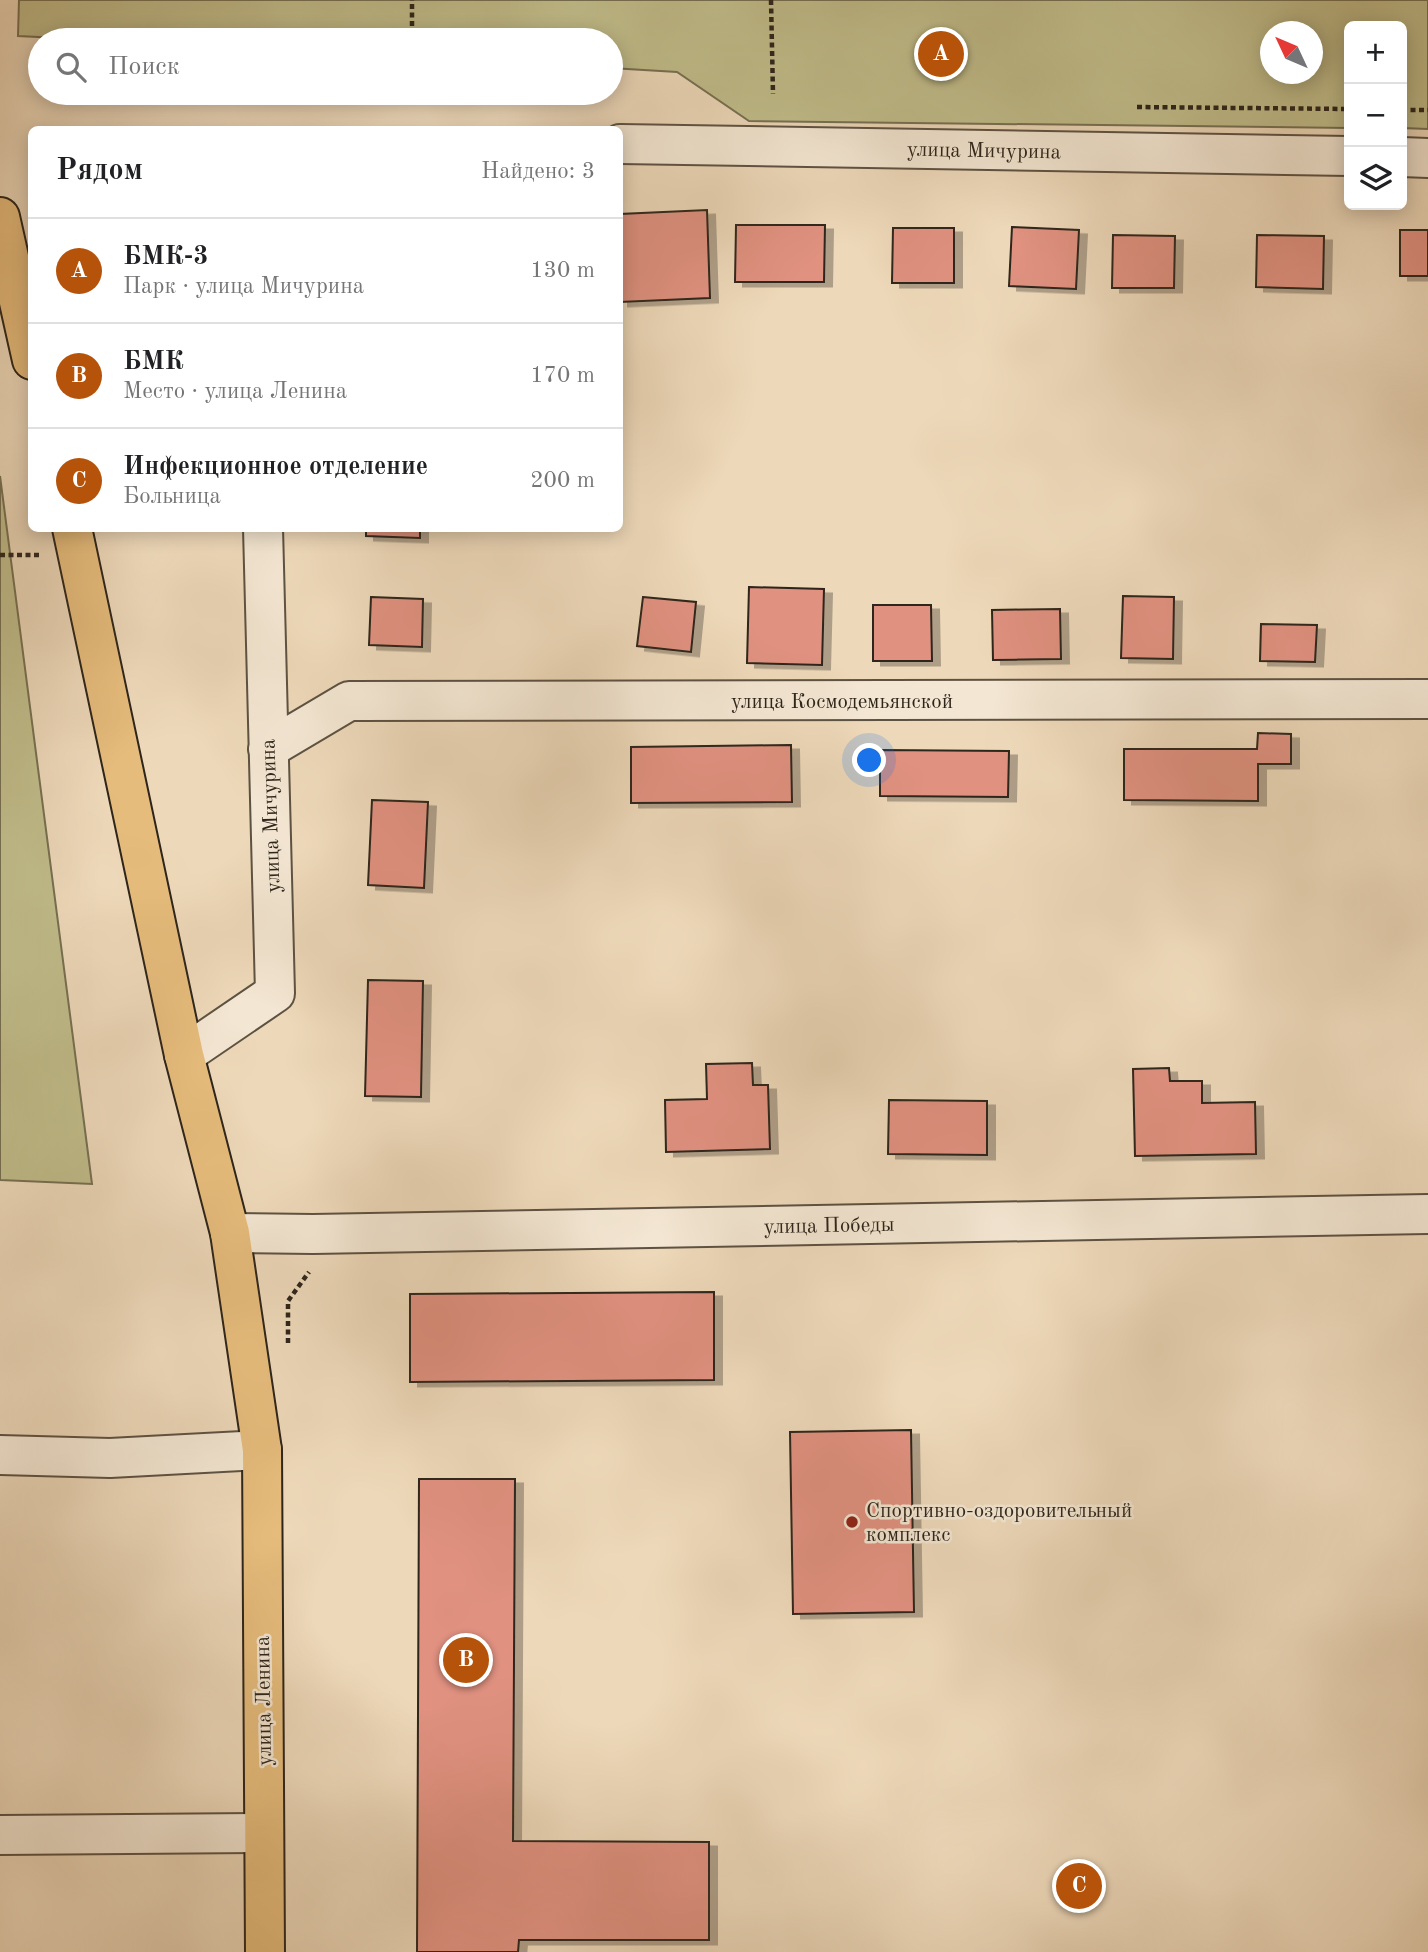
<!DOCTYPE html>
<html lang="ru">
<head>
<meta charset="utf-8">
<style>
  body { margin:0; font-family:"Old Standard TT",serif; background:#f2f2f2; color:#202124 }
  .controls { position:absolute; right:21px; top:21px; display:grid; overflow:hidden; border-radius:10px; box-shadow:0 4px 18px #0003 }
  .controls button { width:63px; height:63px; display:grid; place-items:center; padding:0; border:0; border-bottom:2px solid #e0e0e0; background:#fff; color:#202124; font:35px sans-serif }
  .compass { position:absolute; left:1260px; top:21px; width:63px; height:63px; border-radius:50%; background:#fff; box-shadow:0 4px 18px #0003; rotate:314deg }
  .you { position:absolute; left:870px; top:761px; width:24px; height:24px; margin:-18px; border:5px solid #fff; border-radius:50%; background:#1a73e8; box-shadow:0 0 0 10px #1a73e833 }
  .badge { display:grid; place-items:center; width:46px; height:46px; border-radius:50%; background:#b45309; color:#fff; font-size:23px; font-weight:700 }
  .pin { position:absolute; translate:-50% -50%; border:4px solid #fff; box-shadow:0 2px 7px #0006 }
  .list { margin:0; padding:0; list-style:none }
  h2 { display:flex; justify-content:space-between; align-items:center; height:91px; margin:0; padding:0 28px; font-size:30px }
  h2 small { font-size:23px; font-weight:400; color:#757577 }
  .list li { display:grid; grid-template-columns:46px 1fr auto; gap:21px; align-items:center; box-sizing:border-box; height:105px; padding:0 28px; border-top:2px solid #e0e0e0 }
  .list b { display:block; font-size:26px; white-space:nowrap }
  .list p { margin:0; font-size:23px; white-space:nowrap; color:#757577 }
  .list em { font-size:23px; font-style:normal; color:#757577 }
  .icon { flex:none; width:38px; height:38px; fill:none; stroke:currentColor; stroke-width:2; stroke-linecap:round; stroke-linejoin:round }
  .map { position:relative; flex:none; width:1428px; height:1952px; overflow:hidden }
  .search { position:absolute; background:#fff; box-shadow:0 4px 18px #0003; left:28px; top:28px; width:595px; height:77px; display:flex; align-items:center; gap:18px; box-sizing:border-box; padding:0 24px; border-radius:38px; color:#757577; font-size:26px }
  .panel { position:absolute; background:#fff; box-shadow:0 4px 18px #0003; left:28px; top:126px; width:595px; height:406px; border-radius:10px }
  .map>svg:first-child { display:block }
  .green { fill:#c0bc8a; stroke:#767052; stroke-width:2; fill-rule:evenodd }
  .building { fill:#e09180; stroke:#2d251b; stroke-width:2; filter:url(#shadow) }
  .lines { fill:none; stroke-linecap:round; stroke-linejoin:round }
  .minor-casing { stroke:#5d5242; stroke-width:42 }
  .major-casing { stroke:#2d251b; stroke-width:42 }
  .path { stroke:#2d251b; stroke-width:4.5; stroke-dasharray:5 3.5; stroke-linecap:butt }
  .minor { stroke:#f3e6d2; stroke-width:38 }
  .major { stroke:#e6bc7c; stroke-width:38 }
  .poi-dot { fill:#8f2418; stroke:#f3e6d2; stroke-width:2.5 }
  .labels { text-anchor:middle; stroke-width:5; stroke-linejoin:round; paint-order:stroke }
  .street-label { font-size:21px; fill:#2d251b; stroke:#f3e6d2 }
  .poi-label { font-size:21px; fill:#2d251b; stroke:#f3e6d2; text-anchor:start }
</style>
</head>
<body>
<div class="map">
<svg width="1428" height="1952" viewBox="0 0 1428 1952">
  <defs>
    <filter id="shadow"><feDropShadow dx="8" dy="4.5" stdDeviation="0" flood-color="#0004"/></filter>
  </defs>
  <rect width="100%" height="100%" fill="#edd8b9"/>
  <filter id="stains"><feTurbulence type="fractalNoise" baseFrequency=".00286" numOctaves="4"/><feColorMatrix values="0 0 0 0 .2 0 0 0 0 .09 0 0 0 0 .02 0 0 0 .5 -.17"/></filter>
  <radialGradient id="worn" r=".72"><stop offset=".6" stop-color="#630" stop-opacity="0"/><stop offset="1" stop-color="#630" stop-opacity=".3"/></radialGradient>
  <path class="green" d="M19 0H1428V129L1402 128V26H1349V128L749 121 677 72 611 68V40H101L18 36ZM1270 32H1312V74H1270Z
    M0 476 92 1184 0 1180Z"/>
  <path class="building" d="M707 210 710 298 620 302V214Z
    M736 225H825L824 282H735Z
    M1012 227 1079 230 1076 289 1009 286Z
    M893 228H954V283H892Z
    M1400 230H1428V276H1400Z
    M1113 235 1175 236 1174 288H1112Z
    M1257 235 1324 236 1323 289 1256 287Z
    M366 528H420V538L366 536Z
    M749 587 824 589 822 665 747 663Z
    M1123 596 1174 597 1173 659 1121 658Z
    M371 597 423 599 422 647 369 645Z
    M643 597 696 602 691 652 637 646Z
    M873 605H931L932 661H873Z
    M1060 609 1061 659 993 660 992 610Z
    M1261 624 1317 625 1315 662 1260 661Z
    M1258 733 1291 734V764H1258V801L1124 800V749H1257Z
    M791 745 792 802 631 803V747Z
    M880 750 1009 751 1008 797 880 796Z
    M372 800 428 802 424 888 368 885Z
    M368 980 423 981 421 1097 365 1096Z
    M752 1063 753 1085H768L770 1149 666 1152 665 1100 707 1099 706 1064Z
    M1169 1068 1170 1081H1202V1103L1255 1102 1256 1154 1135 1156 1133 1069Z
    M889 1100 987 1101V1155L888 1154Z
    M714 1292V1380L410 1382V1294Z
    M911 1430 914 1612 793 1614 790 1432Z
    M419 1479H515L513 1841 709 1842V1940H519L518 1952H417Z"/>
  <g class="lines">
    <defs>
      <path id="minor" d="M620 144 1349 156
        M1402 157 1428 158
        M268 749 349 701 1428 699
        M184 1055 275 993 263 528
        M230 1233 313 1234 1428 1214
        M0 1455 110 1458 262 1450
        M0 1835 264 1833"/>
      <path id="major" d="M0 217 32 360
        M72 528 184 1055 230 1233 262 1450 265 1952"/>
    </defs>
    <use href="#minor" class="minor-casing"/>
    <use href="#major" class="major-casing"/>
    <path class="path" d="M771 0 773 94
      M412 26V0
      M1137 107 1349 109
      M1402 110H1428
      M0 555H40
      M288 1343V1301L309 1272"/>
    <use href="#minor" class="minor"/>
    <use href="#major" class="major"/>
  </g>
  <circle class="poi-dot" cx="852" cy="1522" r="7"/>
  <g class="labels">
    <g class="street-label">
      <text transform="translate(984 150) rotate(1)" y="7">улица Мичурина</text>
      <text x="842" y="708">улица Космодемьянской</text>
      <text transform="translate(270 816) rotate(-92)" y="7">улица Мичурина</text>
      <text transform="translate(829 1225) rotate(-1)" y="7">улица Победы</text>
      <text transform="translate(263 1701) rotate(-91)" y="7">улица Ленина</text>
    </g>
    <g class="poi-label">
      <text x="866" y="1517">Спортивно-оздоровительный<tspan x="866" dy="24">комплекс</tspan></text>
    </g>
  </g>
  <rect width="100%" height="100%" filter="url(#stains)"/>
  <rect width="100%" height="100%" fill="url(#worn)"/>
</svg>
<div class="controls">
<button>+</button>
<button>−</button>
<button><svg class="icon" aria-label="layers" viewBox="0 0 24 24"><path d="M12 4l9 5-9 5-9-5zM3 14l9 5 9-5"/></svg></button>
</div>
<svg class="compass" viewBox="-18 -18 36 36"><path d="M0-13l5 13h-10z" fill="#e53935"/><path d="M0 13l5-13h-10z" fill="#757577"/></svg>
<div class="you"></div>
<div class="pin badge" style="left:941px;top:54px">A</div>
<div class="pin badge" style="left:466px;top:1660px">B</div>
<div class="pin badge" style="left:1079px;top:1886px">C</div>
<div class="search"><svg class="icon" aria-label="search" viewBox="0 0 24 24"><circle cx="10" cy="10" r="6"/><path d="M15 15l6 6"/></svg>Поиск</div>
<section class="panel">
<h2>Рядом<small>Найдено: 3</small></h2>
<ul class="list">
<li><span class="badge">A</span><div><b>БМК-3</b><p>Парк · улица Мичурина</p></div><em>130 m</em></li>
<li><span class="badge">B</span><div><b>БМК</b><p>Место · улица Ленина</p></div><em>170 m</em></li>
<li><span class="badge">C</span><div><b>Инфекционное отделение</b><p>Больница</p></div><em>200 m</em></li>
</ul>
</section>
</div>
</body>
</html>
